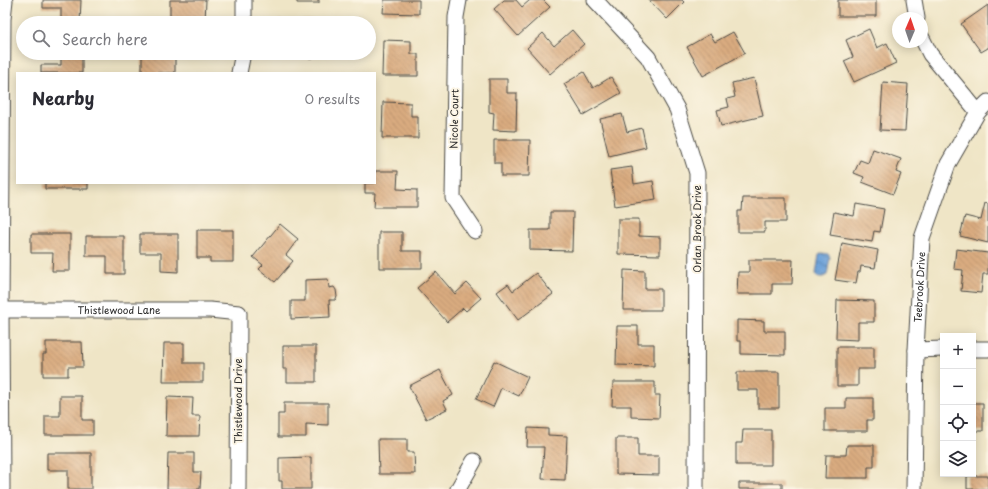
<!DOCTYPE html>
<html lang="en">
<head>
<meta charset="utf-8">
<style>
  body { margin:0; font-family:"Playpen Sans",sans-serif; background:#f7f7f7; color:#2b2b33 }
  .controls { position:absolute; right:12px; bottom:12px; display:grid; overflow:hidden; border-radius:0px; box-shadow:0 2px 10px #0003 }
  .controls button { width:36px; height:36px; display:grid; place-items:center; padding:0; border:0; border-bottom:1px solid #e1e1e2; background:#fff; color:#2b2b33; font:20px sans-serif }
  .compass { position:absolute; left:892px; top:12px; width:36px; height:36px; border-radius:50%; background:#fff; box-shadow:0 2px 10px #0003; rotate:2deg }
  .list { margin:0; padding:0; list-style:none }
  h2 { display:flex; justify-content:space-between; align-items:center; height:52px; margin:0; padding:0 16px; font-size:17px }
  h2 small { font-size:13px; font-weight:400; color:#7c7c81 }
  .icon { flex:none; width:22px; height:22px; fill:none; stroke:currentColor; stroke-width:2; stroke-linecap:round; stroke-linejoin:round }
  .map { position:relative; flex:none; width:988px; height:489px; overflow:hidden }
  .search { position:absolute; background:#fff; box-shadow:0 2px 10px #0003; left:16px; top:16px; width:360px; height:44px; display:flex; align-items:center; gap:10px; box-sizing:border-box; padding:0 14px; border-radius:22px; color:#7c7c81; font-size:15px }
  .panel { position:absolute; background:#fff; box-shadow:0 2px 10px #0003; left:16px; top:72px; width:360px; height:112px; border-radius:0px }
  .map>svg:first-child { display:block }
  .water { fill:url(#water-waves); stroke:#4c6682 }
  .building { fill:url(#building-back-hatch) }
  .lines { fill:none; stroke-linecap:round; stroke-linejoin:round }
  .street-casing { stroke:#484742; stroke-width:17 }
  .street { stroke:#fff; stroke-width:15 }
  .labels { text-anchor:middle; stroke-width:4; stroke-linejoin:round; paint-order:stroke }
  .street-label { font-size:10px; fill:#2b2b2b; stroke:#fcf5e5 }
</style>
</head>
<body>
<div class="map">
<svg width="988" height="489" viewBox="0 0 988 489">
  <defs>
    <pattern id="water-waves" width="16" height="10" patternUnits="userSpaceOnUse"><rect width="16" height="10" fill="#6ca0d8"/><path d="M0 5q4-4 8 0t8 0" fill="none" stroke="#5983af"/></pattern>
    <pattern id="building-back-hatch" width="6" height="6" patternUnits="userSpaceOnUse"><rect width="6" height="6" fill="#daac80"/><path d="M-1 5l2 2M0 0l6 6M5-1l2 2" fill="none" stroke="#b18c69"/></pattern>
  </defs>
  <rect width="100%" height="100%" fill="#fcf5e5"/>
  <filter id="ink" filterUnits="userSpaceOnUse"><feTurbulence type="fractalNoise" baseFrequency=".025" numOctaves="2"/><feDisplacementMap in="SourceGraphic" scale="8" xChannelSelector="R" yChannelSelector="G"/><feConvolveMatrix kernelMatrix="1 2 1 2 8 2 1 2 1" color-interpolation-filters="sRGB"/></filter>
  <filter id="wash" filterUnits="userSpaceOnUse"><feTurbulence type="fractalNoise" baseFrequency=".012" numOctaves="4" result="noise"/><feDisplacementMap in="SourceGraphic" scale="16" xChannelSelector="R" yChannelSelector="G"/><feGaussianBlur stdDeviation="0.9" result="paint"/><feColorMatrix in="noise" values="0 0 0 0 0 0 0 0 0 0 0 0 0 0 0 0 0 1.4 0 .05"/><feComposite in="paint" operator="in"/></filter>
  <g filter="url(#wash)">
    <rect width="100%" height="100%" fill="#efe5c6"/>
    <path class="water" d="M822 253 828 254 830 257 827 275 823 277H818L816 274 819 255Z"/>
    <g id="blocks">
      <path class="building" d="M43 0H81L80 23H61V8H43Z
        M170 0H206L205 21H170Z
        M297 0H319V3H297Z
        M384 0H419V14L383 13Z
        M504 0H516L522 7 530 0H543L550 7 518 36 494 9Z
        M649 0H682L684 2 667 19Z
        M838 0H876V16H838Z
        M988 5V48L981 52 961 24Z
        M279 20H312V23H279Z
        M869 29 877 48 887 43 896 63 854 82 844 61 853 57 846 40Z
        M572 30 584 44 550 74 527 48 543 33 554 46Z
        M733 32 745 53 703 76 687 47 710 34 715 42Z
        M383 40 411 41V54H418V76H382Z
        M61 53H82V73H41V65H61Z
        M142 53H168V57H175V73H142Z
        M287 53H312V58H287Z
        M584 72 593 88 611 77 621 93 583 115 564 84Z
        M754 78 763 116 721 126 717 110 729 107 727 99 735 97 732 83Z
        M489 79H507V93H517L516 131 493 130 494 113 489 112Z
        M883 82 908 84 905 131 880 130Z
        M383 102 411 103V116H418V138H382Z
        M622 114 627 132 642 128 646 147 609 156 600 119Z
        M494 140H530L529 176H501V163H494Z
        M873 149 901 159 896 172 901 174 893 194 862 182 864 177 854 173 860 160 868 163Z
        M632 167 634 184 653 181 656 200 615 206 610 170Z
        M375 171H398L397 189 417 190V207H374L375 193H365V183H375Z
        M45 183H88V189H45Z
        M743 198H786V222H765V232H738V211H742Z
        M985 203 988 204V243L960 236 965 216 981 220Z
        M856 204 884 209 880 232 874 231 872 242 830 235 834 212 854 216Z
        M550 212H573L572 251 530 250V230H550Z
        M618 219H639V236L660 237V255L618 254Z
        M280 224 298 239 286 255 293 261 275 282 259 269 263 265 253 257Z
        M197 230H233V262H210V258H197Z
        M379 232H402V251H422V268H379Z
        M31 234H70V271H52L53 253H31Z
        M140 234H178V272L161 271V253H140Z
        M86 236H124V274H107V256H86Z
        M842 243 878 250 875 268 861 266 860 272H858L856 283 835 280Z
        M956 249 988 253V274H983L981 293 961 291 963 270 954 269Z
        M749 260H793L792 284H772V294H737L738 272H749Z
        M624 270 645 271V289H661V310H623Z
        M436 272 455 294 467 283 481 298 466 311 463 308 447 322 417 288Z
        M536 273 553 294 518 320 497 292 508 284 513 291Z
        M328 279 329 288 334 287 336 290 337 297 335 300H329L330 317 291 319V301H305V280Z
        M837 300 874 301V322H858V340L836 339Z
        M737 320 764 321V331H785V355L741 354V341H737Z
        M617 326H638V344H654V366L616 365Z
        M46 342H82L83 367H68V376H43V354H46Z
        M164 343H184V363H203V382H163Z
        M283 346H316V382H287V369H283Z
        M837 347H874V369H858V386H837Z
        M494 361 528 377 519 396 501 388 493 407 476 399Z
        M440 370 453 395 443 401 447 409 426 419 409 386Z
        M737 372H779V408H758V390H737Z
        M613 382H655V395H660L659 418 631 417V406H612Z
        M60 396H82V420H93V435H45V416H60Z
        M167 397 193 398 192 416H200L199 436H166Z
        M846 398H873V420H867V431H825V408H846Z
        M284 403H328V425L306 424V437H278V414H284Z
        M973 403H983V431H973Z
        M528 428 548 429V435L567 436 565 480 542 479 544 447H527Z
        M743 430H771V465H736V443H742Z
        M616 438H638V456H659V475L616 474Z
        M378 439H407V452H414L415 474H379Z
        M847 445H874V467H868V478H825L826 455H846Z
        M47 453H91V489H68V470H47Z
        M168 453H194V472H201L200 489H167Z
        M311 457V489H282V481H279V458Z
        M967 476H988V489H967Z
        M739 483H782V489H739Z"/>
    </g>
  </g>
  <g filter="url(#ink)">
    <use href="#blocks" fill-opacity="0" stroke="#484742" stroke-width="1"/>
    <g class="lines">
      <defs>
        <g id="street">
          <path d="M244 0V23"/>
          <path d="M459 0 456 17 453 198 475 231"/>
          <path d="M595 0 648 57 677 109 697 173 696 489"/>
          <path d="M914 0 917 18"/>
          <path d="M922 38 930 54 978 112"/>
          <path d="M239 73 243 53"/>
          <path id="s1" d="M0 310H210L239 313 238 489"/>
          <path d="M973 349H988"/>
          <path d="M916 350 943 349"/>
          <path d="M2 489 1 310 3 19 5 0"/>
          <path d="M458 489 474 461"/>
          <path id="s2" d="M914 489 916 350 922 238 948 164 978 112 988 102"/>
        </g>
      </defs>
      <use href="#street" class="street-casing"/>
      <use href="#street" class="street"/>
    </g>
  </g>
  <g class="labels">
    <g class="street-label">
      <text transform="translate(454 119) rotate(-89)" y="4">Nicole Court</text>
      <text transform="translate(697 229) rotate(-90)" y="4">Orlan Brook Drive</text>
      <text dy="4" stroke="none"><textPath href="#s2" startOffset="202">Teebrook Drive</textPath></text>
      <text dy="4" stroke="none"><textPath href="#s1" startOffset="119">Thistlewood Lane</textPath></text>
      <text transform="translate(238 401) rotate(-90)" y="4">Thistlewood Drive</text>
    </g>
  </g>
</svg>
<div class="controls">
<button>+</button>
<button>−</button>
<button><svg class="icon" aria-label="locate" viewBox="0 0 24 24"><circle cx="12" cy="12" r="6"/><path d="M12 2v4M12 18v4M2 12h4M18 12h4"/></svg></button>
<button><svg class="icon" aria-label="layers" viewBox="0 0 24 24"><path d="M12 4l9 5-9 5-9-5zM3 14l9 5 9-5"/></svg></button>
</div>
<svg class="compass" viewBox="-18 -18 36 36"><path d="M0-13l5 13h-10z" fill="#e53935"/><path d="M0 13l5-13h-10z" fill="#7c7c81"/></svg>
<div class="search"><svg class="icon" aria-label="search" viewBox="0 0 24 24"><circle cx="10" cy="10" r="6"/><path d="M15 15l6 6"/></svg>Search here</div>
<section class="panel">
<h2>Nearby<small>0 results</small></h2>
<ul class="list">
</ul>
</section>
</div>
</body>
</html>
